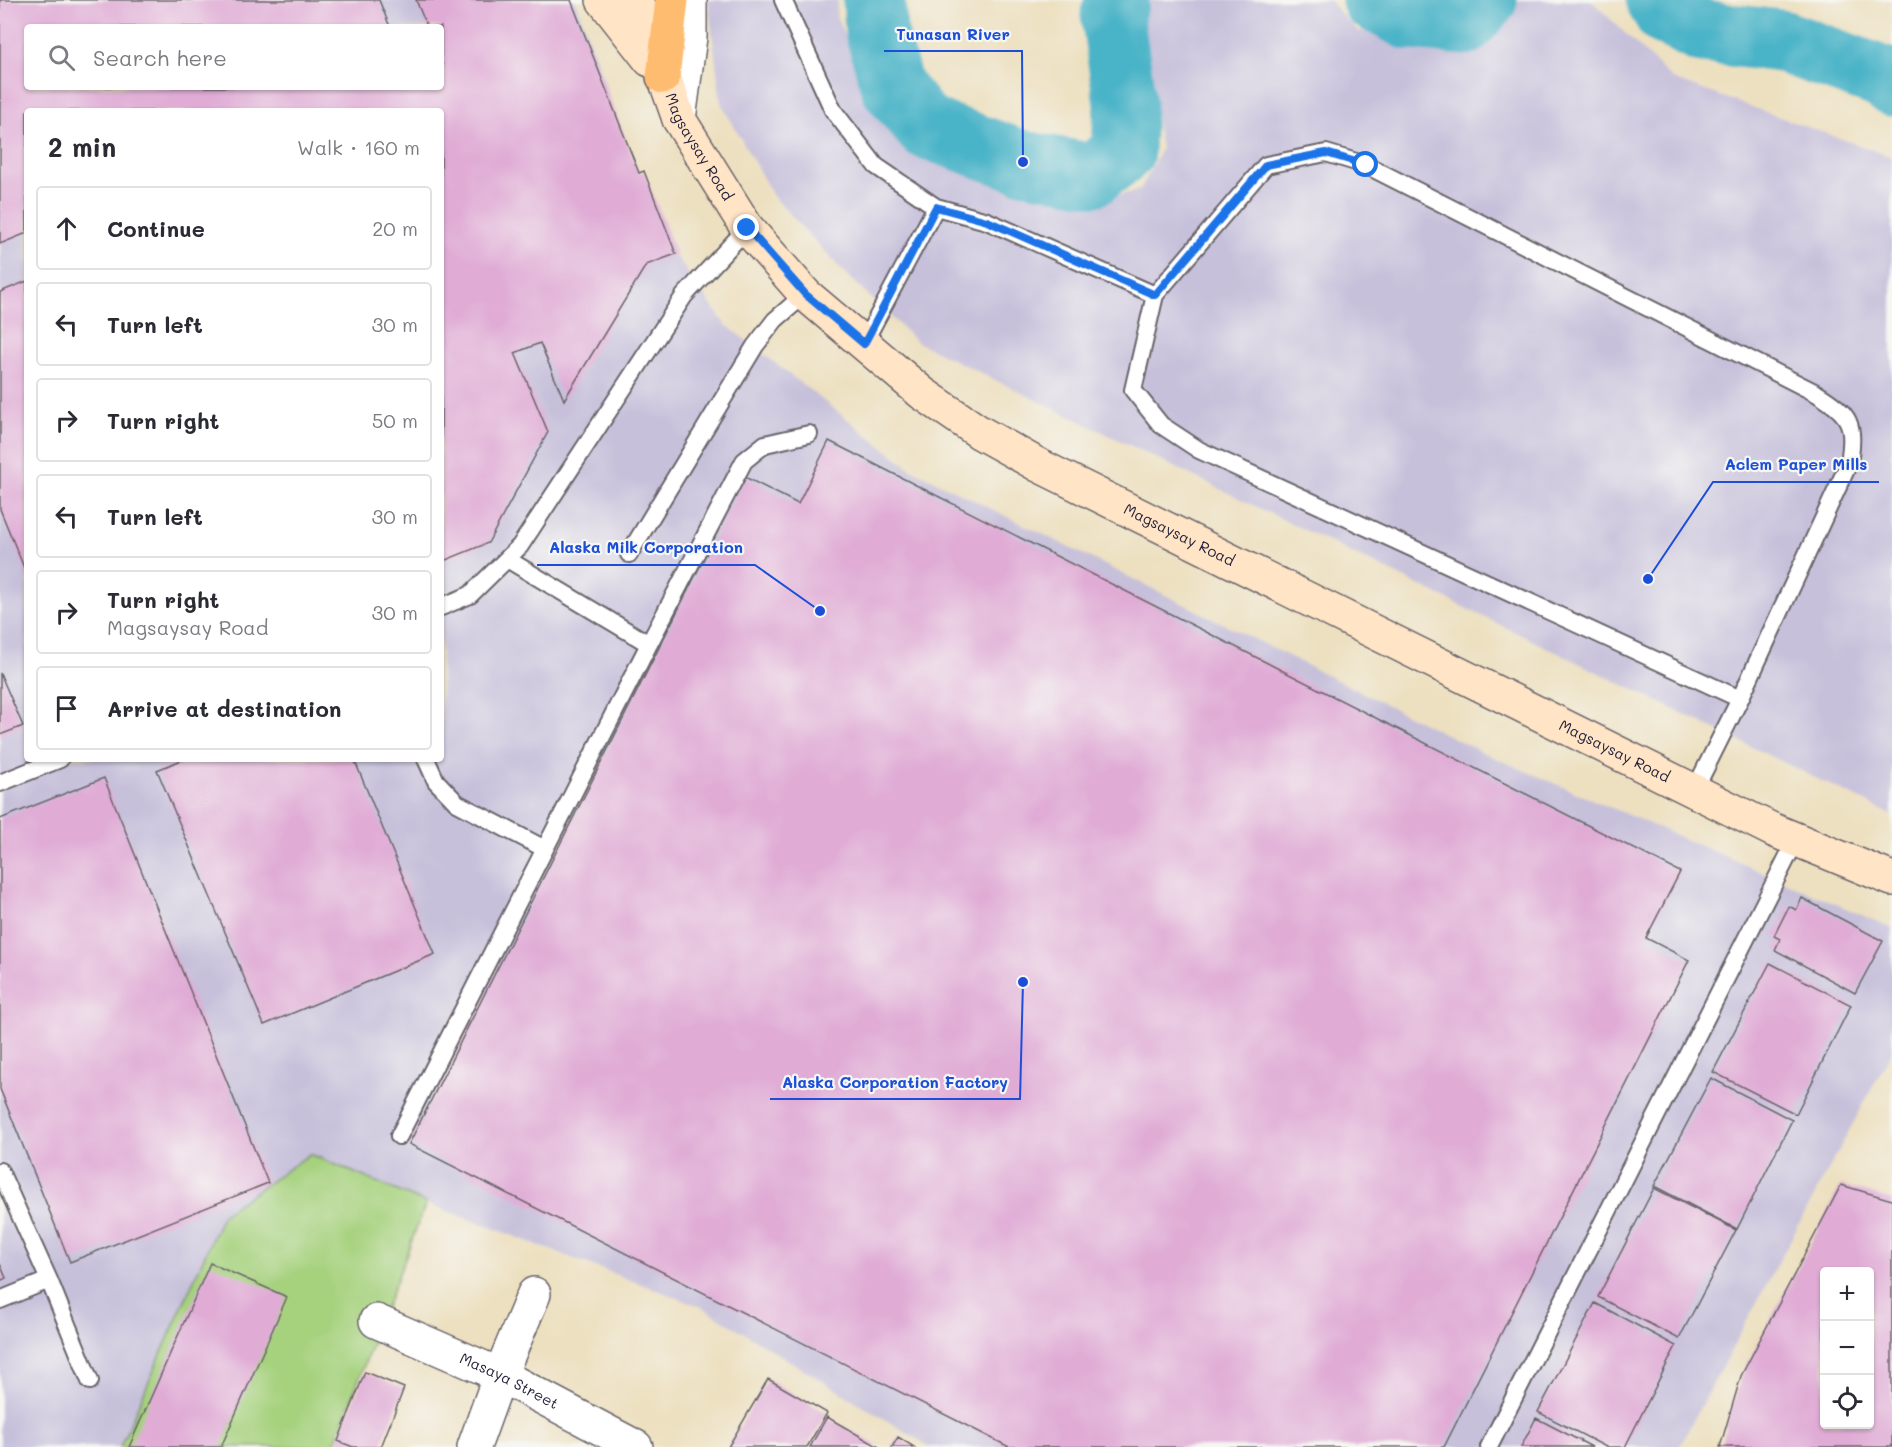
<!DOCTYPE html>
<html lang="en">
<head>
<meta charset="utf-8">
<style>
  body { margin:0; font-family:Mali,sans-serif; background:#f2f2f3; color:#2b2b33 }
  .controls { position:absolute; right:18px; bottom:18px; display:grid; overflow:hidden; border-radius:6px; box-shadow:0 2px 4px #0004 }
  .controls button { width:54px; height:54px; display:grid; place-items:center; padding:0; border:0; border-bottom:2px solid #e1e1e2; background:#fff; color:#2b2b33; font:30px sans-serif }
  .stop { position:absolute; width:18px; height:18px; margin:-14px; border:4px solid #1a73e8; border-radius:50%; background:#fff }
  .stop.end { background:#1a73e8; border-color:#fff; box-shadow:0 2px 6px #0008 }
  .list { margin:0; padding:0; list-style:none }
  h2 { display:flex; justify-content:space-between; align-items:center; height:78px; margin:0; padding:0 24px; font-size:26px }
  h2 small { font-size:20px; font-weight:400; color:#7c7c81 }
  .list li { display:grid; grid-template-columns:39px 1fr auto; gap:18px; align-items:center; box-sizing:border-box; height:84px; margin:0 12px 12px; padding:0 12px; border:2px solid #e1e1e2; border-radius:6px }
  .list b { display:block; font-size:22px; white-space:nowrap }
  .list p { margin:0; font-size:20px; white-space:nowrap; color:#7c7c81 }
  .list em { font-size:20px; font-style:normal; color:#7c7c81 }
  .icon { flex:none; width:33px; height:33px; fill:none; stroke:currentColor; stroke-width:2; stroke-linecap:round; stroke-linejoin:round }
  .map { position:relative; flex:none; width:1892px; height:1447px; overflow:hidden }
  .search { position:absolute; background:#fff; box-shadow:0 2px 4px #0004; left:24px; top:24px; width:420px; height:66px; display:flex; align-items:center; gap:15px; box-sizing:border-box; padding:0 21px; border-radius:6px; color:#7c7c81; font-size:22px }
  .panel { position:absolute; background:#fff; box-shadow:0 2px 4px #0004; left:24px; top:108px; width:420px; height:654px; border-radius:6px }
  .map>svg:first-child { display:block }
  .industrial { fill:#c6c0da; fill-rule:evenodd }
  .green { fill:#a6d17d; stroke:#647a5c; stroke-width:1.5 }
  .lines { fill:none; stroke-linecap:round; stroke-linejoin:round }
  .river { stroke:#49b3c7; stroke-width:63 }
  .building { fill:#e0acd6; fill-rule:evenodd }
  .service-casing { stroke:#69646a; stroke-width:20 }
  .minor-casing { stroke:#69646a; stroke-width:36 }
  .secondary-casing { stroke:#69646a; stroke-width:36 }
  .motorway-casing { stroke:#69646a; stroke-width:36 }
  .service { stroke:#fff; stroke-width:16 }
  .minor { stroke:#fff; stroke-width:33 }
  .secondary { stroke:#ffe4c6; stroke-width:33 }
  .motorway { stroke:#febc70; stroke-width:33 }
  .route { stroke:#1a73e8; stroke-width:8 }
  .labels { text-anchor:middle; stroke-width:4.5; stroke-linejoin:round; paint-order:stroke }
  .street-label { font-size:15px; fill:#22223b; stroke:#f6f6f2 }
  .leader { fill:none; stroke:#1d4ed8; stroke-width:2 }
  .callout-dot { fill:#1d4ed8; stroke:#f6f6f2; stroke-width:2 }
  .callout-label { font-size:16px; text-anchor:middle; font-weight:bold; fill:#1d4ed8; stroke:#f6f6f2; stroke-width:4.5; stroke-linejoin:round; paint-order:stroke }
</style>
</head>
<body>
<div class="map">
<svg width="1892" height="1447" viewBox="0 0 1892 1447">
  <rect width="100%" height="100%" fill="#f6f6f2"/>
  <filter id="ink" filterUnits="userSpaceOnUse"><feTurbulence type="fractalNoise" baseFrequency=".0167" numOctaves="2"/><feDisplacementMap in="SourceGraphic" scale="12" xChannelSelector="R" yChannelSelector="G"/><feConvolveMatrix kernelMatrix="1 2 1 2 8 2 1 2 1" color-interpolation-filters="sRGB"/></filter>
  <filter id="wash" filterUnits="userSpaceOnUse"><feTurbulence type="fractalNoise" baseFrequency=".008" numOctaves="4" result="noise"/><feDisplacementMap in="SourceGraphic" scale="24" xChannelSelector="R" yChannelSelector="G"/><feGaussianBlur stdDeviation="1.35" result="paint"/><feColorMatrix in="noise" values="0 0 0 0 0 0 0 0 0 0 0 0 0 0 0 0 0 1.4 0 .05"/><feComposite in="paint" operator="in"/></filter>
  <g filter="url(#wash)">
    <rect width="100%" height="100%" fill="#ede0c0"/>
    <path class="industrial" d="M0 0H575L656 229 725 324 911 469 1486 754 1892 928V1051L1679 1447H930L702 1307 426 1203 310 1154 223 1214 120 1447H0ZM27 27H441V87H27ZM27 111H441V759H27Z
      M708 0H838L836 16 880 112 1005 183 1085 204 1140 190 1161 149 1136 0H1328L1358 31 1476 41 1519 0H1591L1672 79 1892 157V815L917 342 839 267 773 196 721 103Z"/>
    <path class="green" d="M310 1154 426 1203 333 1447H120L223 1214Z"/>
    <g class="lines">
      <path class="river" d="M874 0 876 30 892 87 925 127 1023 162 1093 175 1123 152 1125 103 1112 14 1118 0
        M1373 0 1410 19 1464 24 1486 0
        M1657 0 1666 15 1702 32 1781 41 1881 77 1892 85"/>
    </g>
    <g id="blocks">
      <path class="building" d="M0 0H379L390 27H27V87H441V67L443 66 441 60V27H427L416 0H571L639 173 644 171 676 254 646 265 564 400 540 343 515 353 548 432 488 543 441 562V111H27V233L0 244Z
        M27 281V575L0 509V292Z
        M829 441 1680 872 1646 938 1689 960 1444 1447H1009L409 1144 745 477 798 504Z
        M0 673 23 726 0 735Z
        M184 759H354L435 954 264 1025 157 770Z
        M104 778 268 1183 70 1262 0 1089V819Z
        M1802 898 1883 941 1855 993 1775 950 1780 939 1774 936 1789 906 1796 910Z
        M1770 963 1851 1005 1796 1114 1713 1072Z
        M1711 1078 1792 1120 1737 1229 1654 1186Z
        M1841 1185 1892 1200V1447H1720L1741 1376ZM1824 1272H1870V1424H1824Z
        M1654 1188 1736 1230 1679 1339 1598 1297Z
        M210 1263 287 1297 221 1447H129Z
        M0 1264 6 1278 0 1281Z
        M1595 1303 1676 1346 1625 1447H1606L1538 1412Z
        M365 1372 404 1388 381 1447H353L338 1441Z
        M768 1379 827 1413 807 1447H728Z
        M827 1417 879 1447H810Z
        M1536 1418 1592 1447H1521Z
        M898 1437 914 1447H892Z"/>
    </g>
  </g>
  <g filter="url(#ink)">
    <use href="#blocks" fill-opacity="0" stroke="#69646a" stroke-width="1.5"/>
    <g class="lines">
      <defs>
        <path id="service" d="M783 0 833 110 876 166 936 207 987 221 1155 295 1266 165 1326 153 1366 165 1816 393C1851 415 1855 423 1849 463L1740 699 1694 791
          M1155 295 1133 390 1161 425 1199 450 1740 699
          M863 344 936 207
          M629 554 755 346 775 320 805 294
          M441 607 470 595 520 546 684 296 747 228
          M649 644 744 461 765 444 809 434
          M426 759 436 781 457 803 545 849
          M0 783 60 759
          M399 1136 649 644 507 559
          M0 1171 49 1280 90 1381
          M0 1300 49 1280
          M1489 1447 1796 840"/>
        <g id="minor">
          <path d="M679 119 690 37V0"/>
          <path id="s1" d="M376 1321 500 1375 636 1447"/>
          <path d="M474 1447 500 1375 534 1294"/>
        </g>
        <g id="secondary">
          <path d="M603 0 650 60"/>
          <path id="s2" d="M637 0 679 119 747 228 805 294 922 393 979 432 1040 466 1773 830 1892 879"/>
        </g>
        <path id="motorway" d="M663 77 672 0"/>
      </defs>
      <use href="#service" class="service-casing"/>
      <use href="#minor" class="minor-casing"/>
      <use href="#secondary" class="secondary-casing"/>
      <use href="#motorway" class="motorway-casing"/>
      <use href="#service" class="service"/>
      <use href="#minor" class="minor"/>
      <use href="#secondary" class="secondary"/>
      <use href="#motorway" class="motorway"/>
    </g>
  </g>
  <g class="lines" filter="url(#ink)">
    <path class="route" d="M747 228 805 294 864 344 936 207 987 221 1155 295 1266 165 1326 153 1366 165"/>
  </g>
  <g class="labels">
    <g class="street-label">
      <text dy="5" stroke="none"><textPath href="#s2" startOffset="160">Magsaysay Road</textPath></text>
      <text dy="5" stroke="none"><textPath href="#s2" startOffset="790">Magsaysay Road</textPath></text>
      <text dy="5" stroke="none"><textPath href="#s2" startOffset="1276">Magsaysay Road</textPath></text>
      <text dy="5" stroke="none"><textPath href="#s1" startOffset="146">Masaya Street</textPath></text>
    </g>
  </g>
  <path class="leader" d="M1023 162L1022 51H884M1648 579L1713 482H1879M820 611L755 565H537M1023 982L1020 1099H770"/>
  <g class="callout-dot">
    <circle cx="1023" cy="162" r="6"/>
    <circle cx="1648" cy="579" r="6"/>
    <circle cx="820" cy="611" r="6"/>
    <circle cx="1023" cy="982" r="6"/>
  </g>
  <g class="callout-label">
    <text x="953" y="40">Tunasan River</text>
    <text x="1796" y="470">Aclem Paper Mills</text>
    <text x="646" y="553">Alaska Milk Corporation</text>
    <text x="895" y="1088">Alaska Corporation Factory</text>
  </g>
</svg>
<div class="controls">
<button>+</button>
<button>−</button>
<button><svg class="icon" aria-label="locate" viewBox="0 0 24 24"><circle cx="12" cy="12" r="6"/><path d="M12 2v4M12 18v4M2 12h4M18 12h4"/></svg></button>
</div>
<div class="stop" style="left:1366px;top:165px"></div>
<div class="stop end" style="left:747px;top:228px"></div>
<div class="search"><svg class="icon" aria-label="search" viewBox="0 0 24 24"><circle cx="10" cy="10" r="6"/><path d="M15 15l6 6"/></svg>Search here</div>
<section class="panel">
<h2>2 min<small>Walk · 160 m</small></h2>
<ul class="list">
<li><svg class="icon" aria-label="ahead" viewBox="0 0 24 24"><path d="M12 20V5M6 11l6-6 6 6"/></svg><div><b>Continue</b></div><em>20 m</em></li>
<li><svg class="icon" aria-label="left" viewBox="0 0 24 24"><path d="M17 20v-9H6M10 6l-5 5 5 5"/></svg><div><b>Turn left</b></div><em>30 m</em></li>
<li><svg class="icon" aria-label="right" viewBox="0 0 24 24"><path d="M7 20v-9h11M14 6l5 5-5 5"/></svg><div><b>Turn right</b></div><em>50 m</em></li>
<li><svg class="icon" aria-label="left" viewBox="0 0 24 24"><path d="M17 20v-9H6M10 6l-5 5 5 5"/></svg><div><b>Turn left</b></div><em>30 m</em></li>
<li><svg class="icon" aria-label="right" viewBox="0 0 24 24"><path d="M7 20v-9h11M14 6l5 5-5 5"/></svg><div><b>Turn right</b><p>Magsaysay Road</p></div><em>30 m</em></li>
<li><svg class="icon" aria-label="arrive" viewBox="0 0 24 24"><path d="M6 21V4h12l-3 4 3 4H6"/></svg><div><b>Arrive at destination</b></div></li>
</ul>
</section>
</div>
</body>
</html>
